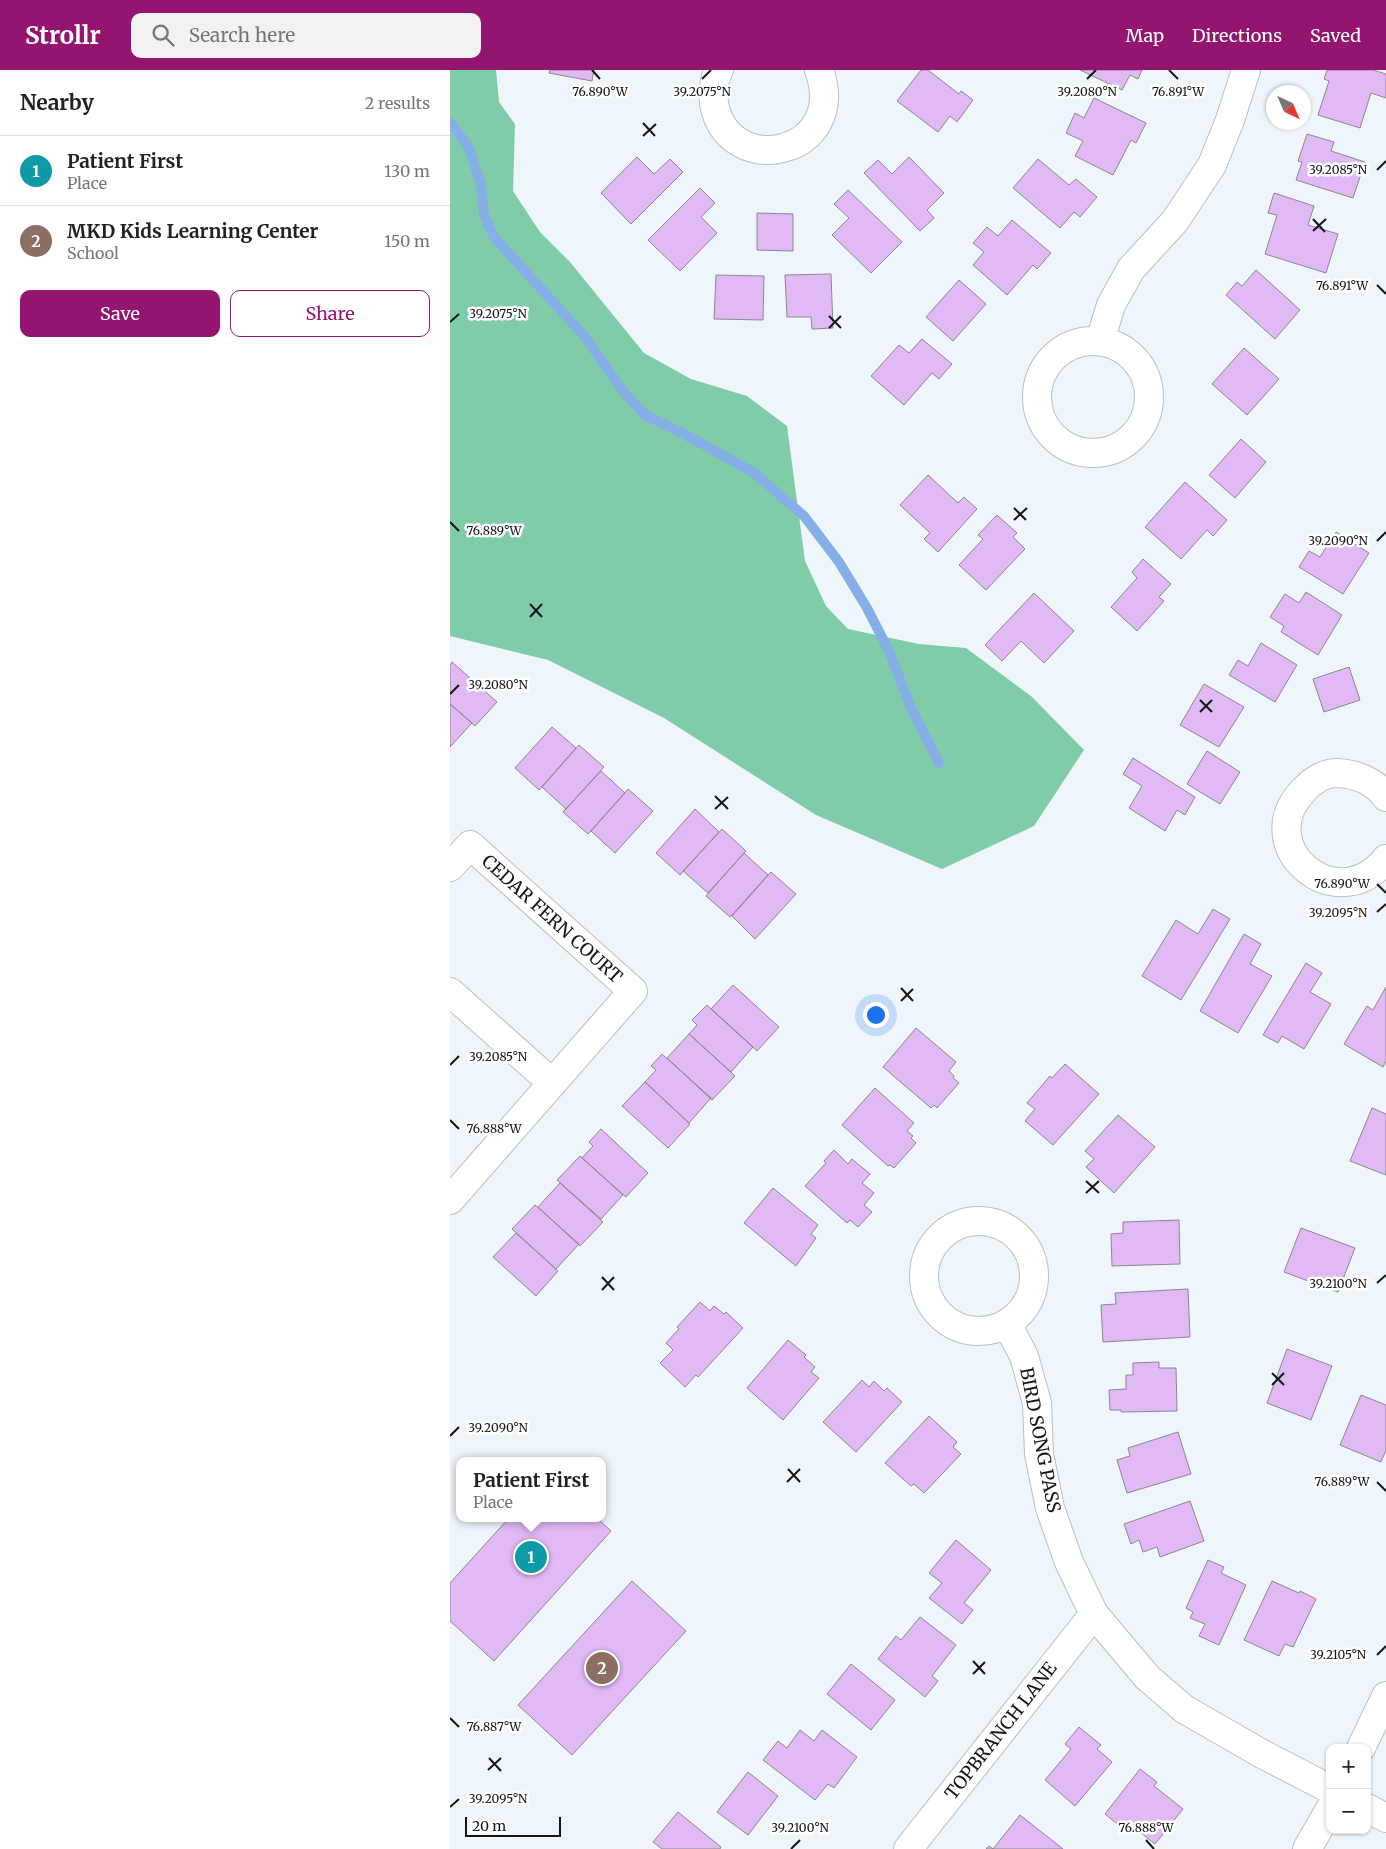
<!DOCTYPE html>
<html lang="en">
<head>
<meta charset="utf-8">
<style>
  body { margin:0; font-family:Merriweather,serif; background:#f2f2f2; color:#222 }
  .controls { position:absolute; right:15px; bottom:15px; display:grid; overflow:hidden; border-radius:10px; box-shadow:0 1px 4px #0004 }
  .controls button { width:45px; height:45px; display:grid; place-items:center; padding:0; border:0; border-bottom:1px solid #e0e0e0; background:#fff; color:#222; font:25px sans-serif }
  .compass { position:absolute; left:816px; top:15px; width:45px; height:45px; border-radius:50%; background:#fff; box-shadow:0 1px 4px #0004; rotate:136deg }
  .scale { position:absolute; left:15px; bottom:12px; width:96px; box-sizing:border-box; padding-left:5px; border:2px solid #131517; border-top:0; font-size:14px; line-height:18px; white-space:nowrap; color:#131517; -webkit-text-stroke:4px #fff; paint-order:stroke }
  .you { position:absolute; left:425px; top:944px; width:18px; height:18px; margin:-12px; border:4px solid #fff; border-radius:50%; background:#1a73e8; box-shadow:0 0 0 8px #1a73e833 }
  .badge { display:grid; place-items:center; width:32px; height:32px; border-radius:50%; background:#931570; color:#fff; font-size:16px; font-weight:700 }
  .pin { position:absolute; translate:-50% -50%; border:2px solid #fff; box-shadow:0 1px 5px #0006 }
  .popup { position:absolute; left:6px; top:1387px; width:150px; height:65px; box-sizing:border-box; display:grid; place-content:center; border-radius:10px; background:#fff; filter:drop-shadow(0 1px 4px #0005); font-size:16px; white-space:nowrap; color:#767676 }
  .popup b { font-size:19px; color:#222 }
  .popup::after { content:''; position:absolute; left:50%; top:100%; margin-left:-10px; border:10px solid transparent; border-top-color:#fff }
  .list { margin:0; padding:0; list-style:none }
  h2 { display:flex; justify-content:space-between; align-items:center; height:65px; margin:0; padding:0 20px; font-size:21px }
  h2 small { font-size:16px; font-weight:400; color:#767676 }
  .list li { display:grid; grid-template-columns:32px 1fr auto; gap:15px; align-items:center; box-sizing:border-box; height:70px; padding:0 20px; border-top:1px solid #e0e0e0 }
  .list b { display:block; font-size:19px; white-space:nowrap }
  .list p { margin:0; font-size:16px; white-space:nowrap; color:#767676 }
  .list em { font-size:16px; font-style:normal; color:#767676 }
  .actions { display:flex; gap:10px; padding:15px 20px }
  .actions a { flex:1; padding:11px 0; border:1px solid #931570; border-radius:10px; text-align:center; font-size:18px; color:#931570 }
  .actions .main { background:#931570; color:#fff }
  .icon { flex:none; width:28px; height:28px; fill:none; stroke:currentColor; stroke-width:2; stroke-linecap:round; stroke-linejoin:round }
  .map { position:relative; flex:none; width:936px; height:1779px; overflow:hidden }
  header { display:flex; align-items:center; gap:30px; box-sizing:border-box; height:70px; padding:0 25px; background:#931570; color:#fff }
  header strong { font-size:24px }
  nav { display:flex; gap:28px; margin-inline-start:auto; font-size:18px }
  .search { width:350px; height:45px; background:#f2f2f2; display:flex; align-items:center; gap:12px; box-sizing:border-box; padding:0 18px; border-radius:10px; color:#767676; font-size:19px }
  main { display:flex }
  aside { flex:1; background:#fff }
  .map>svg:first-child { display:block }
  .forest { fill:#80cca9 }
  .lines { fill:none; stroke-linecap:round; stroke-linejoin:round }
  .stream { stroke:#85afe6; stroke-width:10 }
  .building { fill:#e1b9f5; stroke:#8c878e }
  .minor-casing { stroke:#b8c0c6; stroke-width:30 }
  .tertiary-casing { stroke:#b8c0c6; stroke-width:30 }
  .minor { stroke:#fff; stroke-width:28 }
  .tertiary { stroke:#fff; stroke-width:28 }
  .ticks { fill:none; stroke:#131517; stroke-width:2 }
  .labels { text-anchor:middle; stroke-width:5; stroke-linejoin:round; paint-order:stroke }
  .street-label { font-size:18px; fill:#131517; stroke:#fff }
  .ticks-label { font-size:12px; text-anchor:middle; fill:#131517; stroke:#fff; stroke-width:5; stroke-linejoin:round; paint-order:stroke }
</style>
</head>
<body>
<header>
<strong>Strollr</strong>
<div class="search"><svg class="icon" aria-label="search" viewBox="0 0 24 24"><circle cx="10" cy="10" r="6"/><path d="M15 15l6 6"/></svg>Search here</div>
<nav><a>Map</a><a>Directions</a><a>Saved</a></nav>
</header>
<main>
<aside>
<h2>Nearby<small>2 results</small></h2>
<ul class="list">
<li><span class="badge" style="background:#0f9aa8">1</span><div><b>Patient First</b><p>Place</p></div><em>130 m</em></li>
<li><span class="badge" style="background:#8d6e63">2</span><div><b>MKD Kids Learning Center</b><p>School</p></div><em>150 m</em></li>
</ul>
<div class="actions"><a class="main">Save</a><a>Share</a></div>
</aside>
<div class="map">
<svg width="936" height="1779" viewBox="0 0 936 1779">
  <rect width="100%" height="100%" fill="#eef6fc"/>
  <path class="forest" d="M0 0H46L49 32 65 54 63 121 90 162 120 192 194 283 241 309 297 326 337 356 355 491 376 536 398 559 469 574 516 578 581 626 634 680 584 756 492 799 366 745 214 648 98 590 0 566Z"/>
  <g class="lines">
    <path class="stream" d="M0 52 18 76 31 115 34 145 44 167 136 268 172 320 195 345 234 364 303 402 354 446 389 492 417 538 438 579 461 638 489 693"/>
  </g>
  <path class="building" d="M100 0H144L142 11 99 3Z
    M471 0H478L509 24 511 21 523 30 507 52 500 46 488 62 447 31Z
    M630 0H692L688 9 680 5 672 20Z
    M877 0H923L936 4V28L921 23 910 58 868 45 879 11 874 9Z
    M644 28 696 53 686 73 681 70 663 105 625 86 633 71 616 63 625 43 634 48Z
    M857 64 884 72 881 81 915 92 903 128 846 110 852 92 848 91Z
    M187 87 204 104 220 89 233 102 181 154 151 123Z
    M459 87 494 123 477 140 484 148 470 161 414 103 428 90 442 104Z
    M588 89 619 115 626 109 647 127 630 147 624 142 610 158 563 118Z
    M250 118 265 133 251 147 267 163 230 201 198 170Z
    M398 120 452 172 421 203 382 165 399 148 384 134Z
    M824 123 864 136 858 155 888 164 876 203 815 184 827 145 818 143Z
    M307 143 343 144V181L307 180Z
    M562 150 601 183 587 199 583 195 557 225 523 195 534 182 523 173 537 157 548 166Z
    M806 200 850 240 825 269 776 225 787 212 792 216Z
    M381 204 383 258 362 259 361 247H337L335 205Z
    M266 205 314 206 313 250 264 249Z
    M509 210 536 234 503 271 476 247Z
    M472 269 502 294 489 309 482 303 454 335 421 306 449 275 459 283Z
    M794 278 829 309 797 345 762 314Z
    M791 369 816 392 785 428 759 405Z
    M478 405 508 433 514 427 527 439 488 482 474 469 480 463 450 435Z
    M735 412 777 450 763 466 757 460 731 489 695 457Z
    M547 445 567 463 563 467 575 479 536 520 509 495 533 469 528 465Z
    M886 462 919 483 893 524 849 497 859 481 870 487Z
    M693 489 721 514 709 527 714 531 687 561 661 537 687 508 682 502Z
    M856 522 892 545 868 585 831 562 834 556 820 547 835 524 849 533Z
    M584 523 624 561 594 593 571 571 552 591 535 575Z
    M811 573 847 595 825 632 779 605 788 590 798 596Z
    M2 592 47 632 25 656 0 634V595Z
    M899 597 910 630 874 642 863 609Z
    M754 614 794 637 769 677 730 655Z
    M0 634 22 653 0 677Z
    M102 657 126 678 89 720 65 698Z
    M129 675 154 697 116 739 92 717Z
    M757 681 790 702 770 734 737 714Z
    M683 688 745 727 735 745 727 740 715 761 679 738 692 716 673 704Z
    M151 701 175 723 138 764 113 742Z
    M178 719 203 741 165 783 141 761Z
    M245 739 269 762 230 805 206 783Z
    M272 759 296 781 258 823 233 801Z
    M294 783 318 805 280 847 256 826Z
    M321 802 346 824 305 869 282 846Z
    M763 839 780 849 731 930 692 906 726 850 748 864Z
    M794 864 811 874 800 894 822 906 788 963 750 941Z
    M856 893 872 903 860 922 881 934 854 979 832 966 828 973 813 965Z
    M283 915 329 957 307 981 261 939Z
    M936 917V991L933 997 894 974 917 936 923 940Z
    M257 935 303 977 281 1002 239 964 247 955 242 950Z
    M466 958 506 992 499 1001 504 1006 503 1008 509 1013 487 1038 484 1035 481 1038 433 997Z
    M239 964 285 1006 262 1030 217 988Z
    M212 984 261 1028 239 1053 195 1012 206 1000 201 996Z
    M615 994 649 1024 603 1075 575 1051 585 1039 577 1033 600 1006 602 1008Z
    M195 1012 240 1054 218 1078 172 1036Z
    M425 1018 464 1053 457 1061 463 1066 461 1068 466 1073 444 1098 440 1095 438 1096 392 1055Z
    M922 1038 936 1044V1105L900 1091Z
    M668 1045 705 1077 664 1123 636 1097 644 1089 635 1081Z
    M151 1059 198 1103 176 1127 132 1088 143 1076 139 1072Z
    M384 1080 398 1094 402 1089 420 1104 412 1113 424 1123 414 1135 422 1142 408 1157 400 1150 397 1153 355 1116 376 1093 374 1091Z
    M130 1086 173 1125 151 1149 107 1110Z
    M110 1113 153 1152 130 1176 88 1137Z
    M323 1118 368 1155 361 1164 366 1168 346 1196 294 1153Z
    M85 1135 129 1174 106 1199 62 1159Z
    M729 1150 730 1194 662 1196 661 1164 673 1163V1152Z
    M851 1158 905 1178 888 1222 834 1202Z
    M66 1163 108 1201 86 1226 43 1187Z
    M738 1219 740 1267 653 1272 651 1235 666 1234 665 1223Z
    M250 1232 260 1241 264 1236 274 1244 276 1242 293 1258 248 1307 246 1305 235 1317 210 1293 223 1280 216 1273 229 1259 227 1257Z
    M338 1270 356 1285 354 1287 365 1297 361 1302 369 1308 333 1350 297 1318Z
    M837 1279 882 1296 861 1350 817 1333Z
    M709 1292V1298H726L727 1341 671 1342V1340H660L659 1320 676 1319V1305H683V1293Z
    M412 1310 419 1317 424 1311 434 1321 437 1318 452 1332 406 1382 373 1352Z
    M911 1325 936 1335V1380L931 1392 890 1375Z
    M479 1346 507 1372 503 1377 511 1384 474 1423 464 1414 461 1416 435 1393Z
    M728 1362 741 1404 677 1423 667 1390 680 1386 678 1378Z
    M740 1431 754 1471 710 1487 707 1477 693 1482 689 1470 681 1474 674 1454Z
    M59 1448H147L161 1461 44 1591 0 1551V1513Z
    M506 1470 541 1500 514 1533 523 1540 512 1554 479 1528 492 1513 479 1503Z
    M758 1490 774 1497 771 1503 796 1515 769 1575 749 1566 755 1554 740 1548 743 1542 736 1538Z
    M182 1511 236 1561 122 1685 68 1635Z
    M822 1511 849 1523 850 1521 866 1529 843 1577 835 1574 829 1586 794 1570Z
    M470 1547 506 1575 482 1606 488 1611 475 1627 428 1589 446 1566 451 1570Z
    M401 1594 445 1630 421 1660 377 1624Z
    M629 1657 651 1675 647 1679 662 1692 625 1736 595 1710 621 1679 615 1674Z
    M350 1660 364 1671 372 1660 407 1687 384 1718 378 1714 365 1730 313 1690 328 1671 337 1678Z
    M690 1699 707 1712 704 1716 733 1739 705 1774 677 1752 672 1758 655 1744Z
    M298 1702 328 1726 298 1765 267 1742Z
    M228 1742 271 1777 270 1779H212L203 1772Z
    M570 1745 613 1779H536L539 1776 543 1779Z"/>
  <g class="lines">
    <defs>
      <path id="minor" d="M269 0C263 10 263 22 264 33 277 111 400 86 369 0
        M650 271 661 235 681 199 725 151 762 95 780 50 796 0
        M587 327a56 56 0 1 1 112 0a56 56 0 1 1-112 0Z
        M936 727C925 711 906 704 887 703 874 703 862 711 854 720 799 775 886 851 936 789
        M0 797 20 775 183 921 0 1130
        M0 922 101 1012
        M474 1206a55 55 0 1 1 110 0a55 55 0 1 1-110 0Z
        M557 1254 574 1286 587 1333 589 1384 600 1438 619 1492 644 1544 697 1607 734 1639 814 1685 880 1719
        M917 1738 936 1748
        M458 1779 644 1544"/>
      <path id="tertiary" d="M911 1678 936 1626
        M857 1779 880 1739"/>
    </defs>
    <use href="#minor" class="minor-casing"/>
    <use href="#tertiary" class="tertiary-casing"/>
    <use href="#minor" class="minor"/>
    <use href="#tertiary" class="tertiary"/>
  </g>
  <path class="ticks" d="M142 0 150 9M719 0 728 9M252 9 261 0M637 9 646 0M193 53 205 66M193 66 206 54M927 100 936 91M863 149 875 162M863 161 876 149M927 215 936 224M379 246 391 258M0 252 9 244M379 258 391 246M564 438 576 450M564 450 577 438M0 452 9 461M927 471 936 462M80 534 92 547M80 547 92 534M0 624 9 615M750 630 762 642M750 642 762 630M265 726 278 739M265 739 278 727M927 814 936 823M927 842 936 834M451 918 463 931M451 931 463 919M0 995 9 986M0 1050 9 1059M636 1111 649 1123M636 1123 649 1111M152 1207 164 1220M927 1213 936 1205M152 1220 164 1207M822 1303 834 1315M822 1315 834 1303M0 1366 9 1357M338 1399 350 1412M337 1412 350 1399M927 1412 936 1421M927 1585 936 1576M523 1591 535 1604M523 1604 535 1592M0 1648 9 1657M39 1688 51 1701M38 1700 51 1688M0 1737 9 1729M696 1770 704 1779M341 1779 350 1770"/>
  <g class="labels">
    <g class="street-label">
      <text transform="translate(102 849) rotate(42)" y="6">CEDAR FERN COURT</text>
      <text transform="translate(590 1370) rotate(79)" y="6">BIRD SONG PASS</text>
      <text transform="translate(551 1661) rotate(-52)" y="6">TOPBRANCH LANE</text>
    </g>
  </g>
  <g class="ticks-label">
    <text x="252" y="26">39.2075°N</text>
    <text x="637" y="26">39.2080°N</text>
    <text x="150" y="26">76.890°W</text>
    <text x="728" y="26">76.891°W</text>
    <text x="888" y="104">39.2085°N</text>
    <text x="892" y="220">76.891°W</text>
    <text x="48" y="248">39.2075°N</text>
    <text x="44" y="465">76.889°W</text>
    <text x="888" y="475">39.2090°N</text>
    <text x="48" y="619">39.2080°N</text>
    <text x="892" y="818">76.890°W</text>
    <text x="888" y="847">39.2095°N</text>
    <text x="48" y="991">39.2085°N</text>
    <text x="44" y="1063">76.888°W</text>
    <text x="888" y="1218">39.2100°N</text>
    <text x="48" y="1362">39.2090°N</text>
    <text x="892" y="1416">76.889°W</text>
    <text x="888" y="1589">39.2105°N</text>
    <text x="44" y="1661">76.887°W</text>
    <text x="48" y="1733">39.2095°N</text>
    <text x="696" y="1762">76.888°W</text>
    <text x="350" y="1762">39.2100°N</text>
  </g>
</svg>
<div class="controls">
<button>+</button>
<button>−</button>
</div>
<svg class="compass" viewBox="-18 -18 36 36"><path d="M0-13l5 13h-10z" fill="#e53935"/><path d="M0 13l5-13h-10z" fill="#767676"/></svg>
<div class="scale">20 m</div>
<div class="you"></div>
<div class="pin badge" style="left:81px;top:1487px;background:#0f9aa8">1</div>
<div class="popup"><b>Patient First</b>Place</div>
<div class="pin badge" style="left:152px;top:1598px;background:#8d6e63">2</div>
</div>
</main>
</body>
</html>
